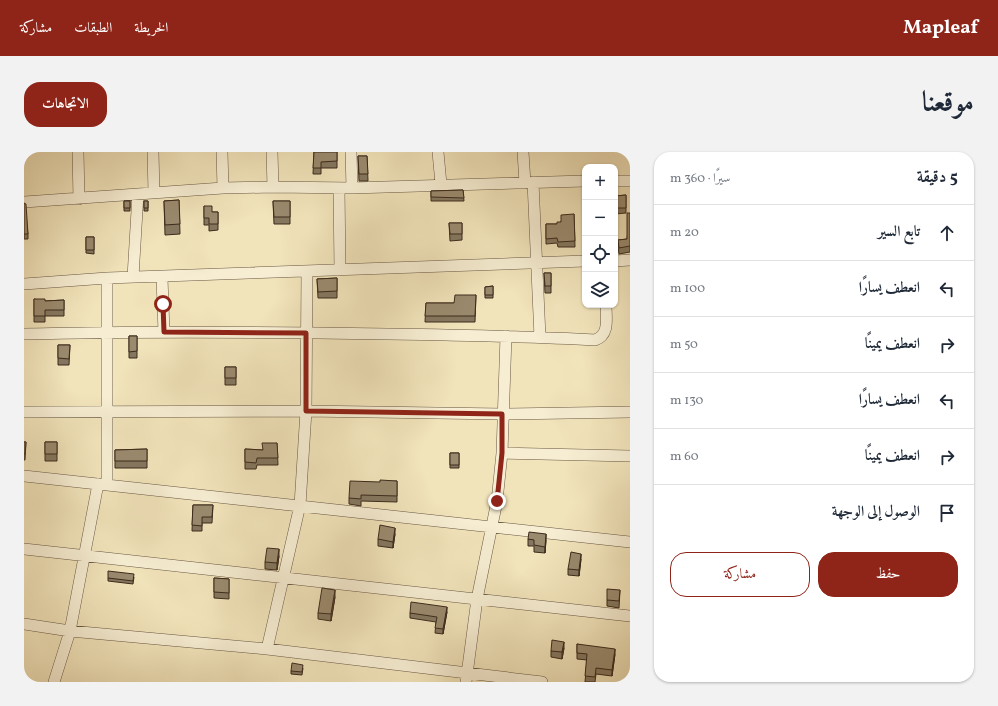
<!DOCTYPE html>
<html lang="ar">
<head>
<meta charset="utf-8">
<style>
  body { margin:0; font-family:Vollkorn,Amiri,serif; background:#f2f2f3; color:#1f2937; direction:rtl }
  .controls { position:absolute; right:12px; top:12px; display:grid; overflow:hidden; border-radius:8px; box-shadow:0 1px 3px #0004 }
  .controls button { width:36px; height:36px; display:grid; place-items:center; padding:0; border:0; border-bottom:1px solid #e0e1e3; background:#fff; color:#1f2937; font:20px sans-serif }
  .stop { position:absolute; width:12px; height:12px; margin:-9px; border:3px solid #8f2418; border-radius:50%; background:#fff }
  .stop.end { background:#8f2418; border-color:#fff; box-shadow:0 1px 4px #0008 }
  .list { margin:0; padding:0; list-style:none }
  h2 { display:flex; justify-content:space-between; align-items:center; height:52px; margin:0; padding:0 16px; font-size:17px }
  h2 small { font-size:13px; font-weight:400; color:#747a83 }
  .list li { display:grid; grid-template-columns:26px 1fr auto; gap:12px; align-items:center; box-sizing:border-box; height:56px; padding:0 16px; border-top:1px solid #e0e1e3 }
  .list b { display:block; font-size:15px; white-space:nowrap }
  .list em { font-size:13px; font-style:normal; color:#747a83 }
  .actions { display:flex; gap:8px; padding:12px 16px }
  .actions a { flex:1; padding:9px 0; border:1px solid #8f2418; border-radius:16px; text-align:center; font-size:14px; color:#8f2418 }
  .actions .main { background:#8f2418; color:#fff }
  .icon { flex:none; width:22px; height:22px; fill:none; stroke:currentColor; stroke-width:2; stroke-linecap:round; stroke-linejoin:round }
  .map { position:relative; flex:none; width:606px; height:530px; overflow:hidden; direction:ltr; border-radius:16px }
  header { display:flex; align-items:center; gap:24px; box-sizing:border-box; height:56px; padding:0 20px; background:#8f2418; color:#fff }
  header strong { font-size:19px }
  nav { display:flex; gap:22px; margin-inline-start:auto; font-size:14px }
  .intro { display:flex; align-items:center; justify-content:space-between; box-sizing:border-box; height:96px; padding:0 24px }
  h1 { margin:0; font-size:28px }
  .button { padding:10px 18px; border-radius:16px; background:#8f2418; color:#fff; font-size:14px; font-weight:700 }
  main { display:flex; gap:24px; padding:0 24px }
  aside { flex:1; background:#fff; border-radius:16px; box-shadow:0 1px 3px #0004 }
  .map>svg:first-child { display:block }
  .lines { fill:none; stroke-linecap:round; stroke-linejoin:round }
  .minor-casing { stroke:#695844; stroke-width:12 }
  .minor { stroke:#f6edd2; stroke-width:11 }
  .wall { fill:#84775f; stroke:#3c2a1c }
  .shaded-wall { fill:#6c614d; stroke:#3c2a1c }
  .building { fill:#9a8a6e; stroke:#3c2a1c }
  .route { stroke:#8f2418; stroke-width:5 }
</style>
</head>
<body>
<header>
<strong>Mapleaf</strong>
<nav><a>الخريطة</a><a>الطبقات</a><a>مشاركة</a></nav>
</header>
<div class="intro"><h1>موقعنا</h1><a class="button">الاتجاهات</a></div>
<main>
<aside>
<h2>5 دقيقة<small>سيرًا · 360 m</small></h2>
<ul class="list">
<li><svg class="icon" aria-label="ahead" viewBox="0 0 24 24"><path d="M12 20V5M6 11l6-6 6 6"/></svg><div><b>تابع السير</b></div><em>20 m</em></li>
<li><svg class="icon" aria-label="left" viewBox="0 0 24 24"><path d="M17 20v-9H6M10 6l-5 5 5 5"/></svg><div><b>انعطف يسارًا</b></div><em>100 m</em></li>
<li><svg class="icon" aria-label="right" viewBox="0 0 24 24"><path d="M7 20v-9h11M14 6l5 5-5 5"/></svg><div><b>انعطف يمينًا</b></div><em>50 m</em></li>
<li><svg class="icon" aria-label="left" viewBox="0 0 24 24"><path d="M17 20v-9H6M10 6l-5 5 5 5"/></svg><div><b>انعطف يسارًا</b></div><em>130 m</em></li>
<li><svg class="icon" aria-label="right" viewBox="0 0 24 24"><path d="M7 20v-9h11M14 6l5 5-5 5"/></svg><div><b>انعطف يمينًا</b></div><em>60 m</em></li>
<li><svg class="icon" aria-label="arrive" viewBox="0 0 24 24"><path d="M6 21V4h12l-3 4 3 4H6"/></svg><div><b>الوصول إلى الوجهة</b></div></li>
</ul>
<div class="actions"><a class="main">حفظ</a><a>مشاركة</a></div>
</aside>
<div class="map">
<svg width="606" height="530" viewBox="0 0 606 530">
  <rect width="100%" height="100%" fill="#f1e3ba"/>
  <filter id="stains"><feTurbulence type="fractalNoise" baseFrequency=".005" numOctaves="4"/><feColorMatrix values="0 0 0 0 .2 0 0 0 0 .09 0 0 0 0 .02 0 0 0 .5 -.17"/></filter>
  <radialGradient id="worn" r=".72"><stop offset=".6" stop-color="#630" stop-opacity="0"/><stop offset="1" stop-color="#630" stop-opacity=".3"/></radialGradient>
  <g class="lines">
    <defs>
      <path id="minor" d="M54 0 55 47
        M129 0 130 41
        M198 0 199 36
        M248 0 249 35
        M327 0 328 36
        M414 0 417 32
        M499 0 501 31
        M591 29H606
        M509 30 516 185
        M315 36 316 118
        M0 50 199 36 249 35 328 36 561 29
        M591 109 606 108
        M109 125 114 42
        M138 126 140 180
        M0 132 83 126 561 109
        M0 182C121 179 242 180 363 182 432 183 502 184 571 188 586 183 582 166 582 153
        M0 260 282 259 478 262 606 260
        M478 301 606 304
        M0 324 606 390
        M83 333V126
        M0 397 606 464
        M0 472 46 479 243 497 518 530
        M243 497 276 353 282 259 283 119
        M30 530 46 479 74 332
        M442 530 453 447 473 349 478 301 482 184"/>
    </defs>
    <use href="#minor" class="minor-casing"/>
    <use href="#minor" class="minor"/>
  </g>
  <path class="wall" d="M290 0H313V16H297V22H289Z
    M334 4H343L344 29H335Z
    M439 38 440 49H407V39Z
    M602 43V61L591 62V44Z
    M155 48 156 82 141 83 140 49Z
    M100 49H106V59H100Z
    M120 49H124V59H120Z
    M249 49H266V72H250Z
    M0 51 4 82V87H0Z
    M180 54 188 60H194V78L185 79V73H180Z
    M606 61V100L595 102 594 94V88L603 87Z
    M550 62 551 95H534L533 91 522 92V72H533Z
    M425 71H438V88L426 89Z
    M62 85H70V102L62 101Z
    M520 121H527V141H521Z
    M313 126V146H294L293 127Z
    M469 134V146H461V135Z
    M452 143 451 170H401L402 151H430Z
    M10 147 21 149 40 148V164H21V170H10Z
    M105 184H113V206H105Z
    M34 193H46L45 213H34Z
    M201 215H212V233H201Z
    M0 290H2L1 308H0Z
    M21 290H33V309H21Z
    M253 291 254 313H233L232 317H221V297L239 298Z
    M123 297V316H91V298Z
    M426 301H435V316H426Z
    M373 329V350L337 349V354L325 352V346L356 330Z
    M169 353H189L188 371H178V379H168Z
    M371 382 369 396 354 394V387Z
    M504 387 522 388 521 401 510 400V394H504Z
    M255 404 253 418 241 417V410Z
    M557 407 555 424 544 423V417Z
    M110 425 109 432 84 429V426Z
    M190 426 205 427V447L190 446Z
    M596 438 595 456 583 454V448Z
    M311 445 307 469 294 467V461Z
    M423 460 419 482 411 481 412 470 386 466V461Z
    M553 492 591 502 588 524 572 522 571 530H561L563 508 553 507Z
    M540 496 538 507 527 505V499Z
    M279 516 278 523 267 522V519Z"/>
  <path class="shaded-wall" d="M371 376V382L369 396V390Z
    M522 382V388L521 401V395Z
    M255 397V404L253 418V411Z
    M557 402V407L555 424V418Z
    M311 438V445L307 469V462Z
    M423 455V460L419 482V477Z
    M540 490V496L538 507V500Z
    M591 497V502L588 524V518Z"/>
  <path class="building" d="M290 0H313V9L297 10V16H289Z
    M334 4H343L344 22H335Z
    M439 38 440 46 407 45V39Z
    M602 43V56H591V44Z
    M155 48 156 72 141 73 140 49Z
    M100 49H106V56H100Z
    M120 49H124V56H120Z
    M249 49H266V65H250Z
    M0 51 2 52 4 82H0Z
    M180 54H188V60H194V72H185V66H180Z
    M603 61H606V94L595 96 594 88 603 87Z
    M550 62 551 89 534 90 533 86 522 87V72H533V70H537V63Z
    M425 71H438V82H426Z
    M62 85H70V98H62Z
    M520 121H527V134H521Z
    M313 126V139L294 140 293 127Z
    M469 134V143H461V135Z
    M431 143H452L451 164H401L402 151H430Z
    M10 147H21V149L40 148V158H21V164H10Z
    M105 184H113V199L105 200Z
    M34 193H46L45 207 34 206Z
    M201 215H212V226H201Z
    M0 290H2L1 302H0Z
    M21 290H33V302H21Z
    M238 291H253L254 306H233L232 311 221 310V297L239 298Z
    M123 297V309H91V298Z
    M426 301H435V313H426Z
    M356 328 373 329V344L337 343V347L325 346 326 329 356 330Z
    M169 353H189L188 365H178V374L168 373Z
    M356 373 371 376 369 390 354 387Z
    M505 380 522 382 521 395 510 393V388L504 387Z
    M243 396 255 397 253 411 241 410Z
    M547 400 557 402 555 418 544 417Z
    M84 419 110 422 109 429 84 426Z
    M190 426 205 427V441L190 440Z
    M298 436 311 438 307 462 294 461Z
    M583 437 596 438 595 449 583 448Z
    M387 450 423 455 419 477 411 476 413 465 386 461Z
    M528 488 540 490 538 500 527 499Z
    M553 492 591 497 588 518 572 516 571 525 561 524 563 502 553 501Z
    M268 511 279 513 278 520 267 519Z"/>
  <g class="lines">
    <path class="route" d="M139 152 140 180 282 181V259L478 262V301L473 349"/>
  </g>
  <rect width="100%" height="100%" filter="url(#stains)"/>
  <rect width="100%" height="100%" fill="url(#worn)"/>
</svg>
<div class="controls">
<button>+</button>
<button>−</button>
<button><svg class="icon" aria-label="locate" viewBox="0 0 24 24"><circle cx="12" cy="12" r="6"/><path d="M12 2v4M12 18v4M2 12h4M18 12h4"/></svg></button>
<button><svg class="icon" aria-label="layers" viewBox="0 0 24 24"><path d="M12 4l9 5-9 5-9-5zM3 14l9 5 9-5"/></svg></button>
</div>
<div class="stop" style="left:139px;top:152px"></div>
<div class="stop end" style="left:473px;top:349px"></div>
</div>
</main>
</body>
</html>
